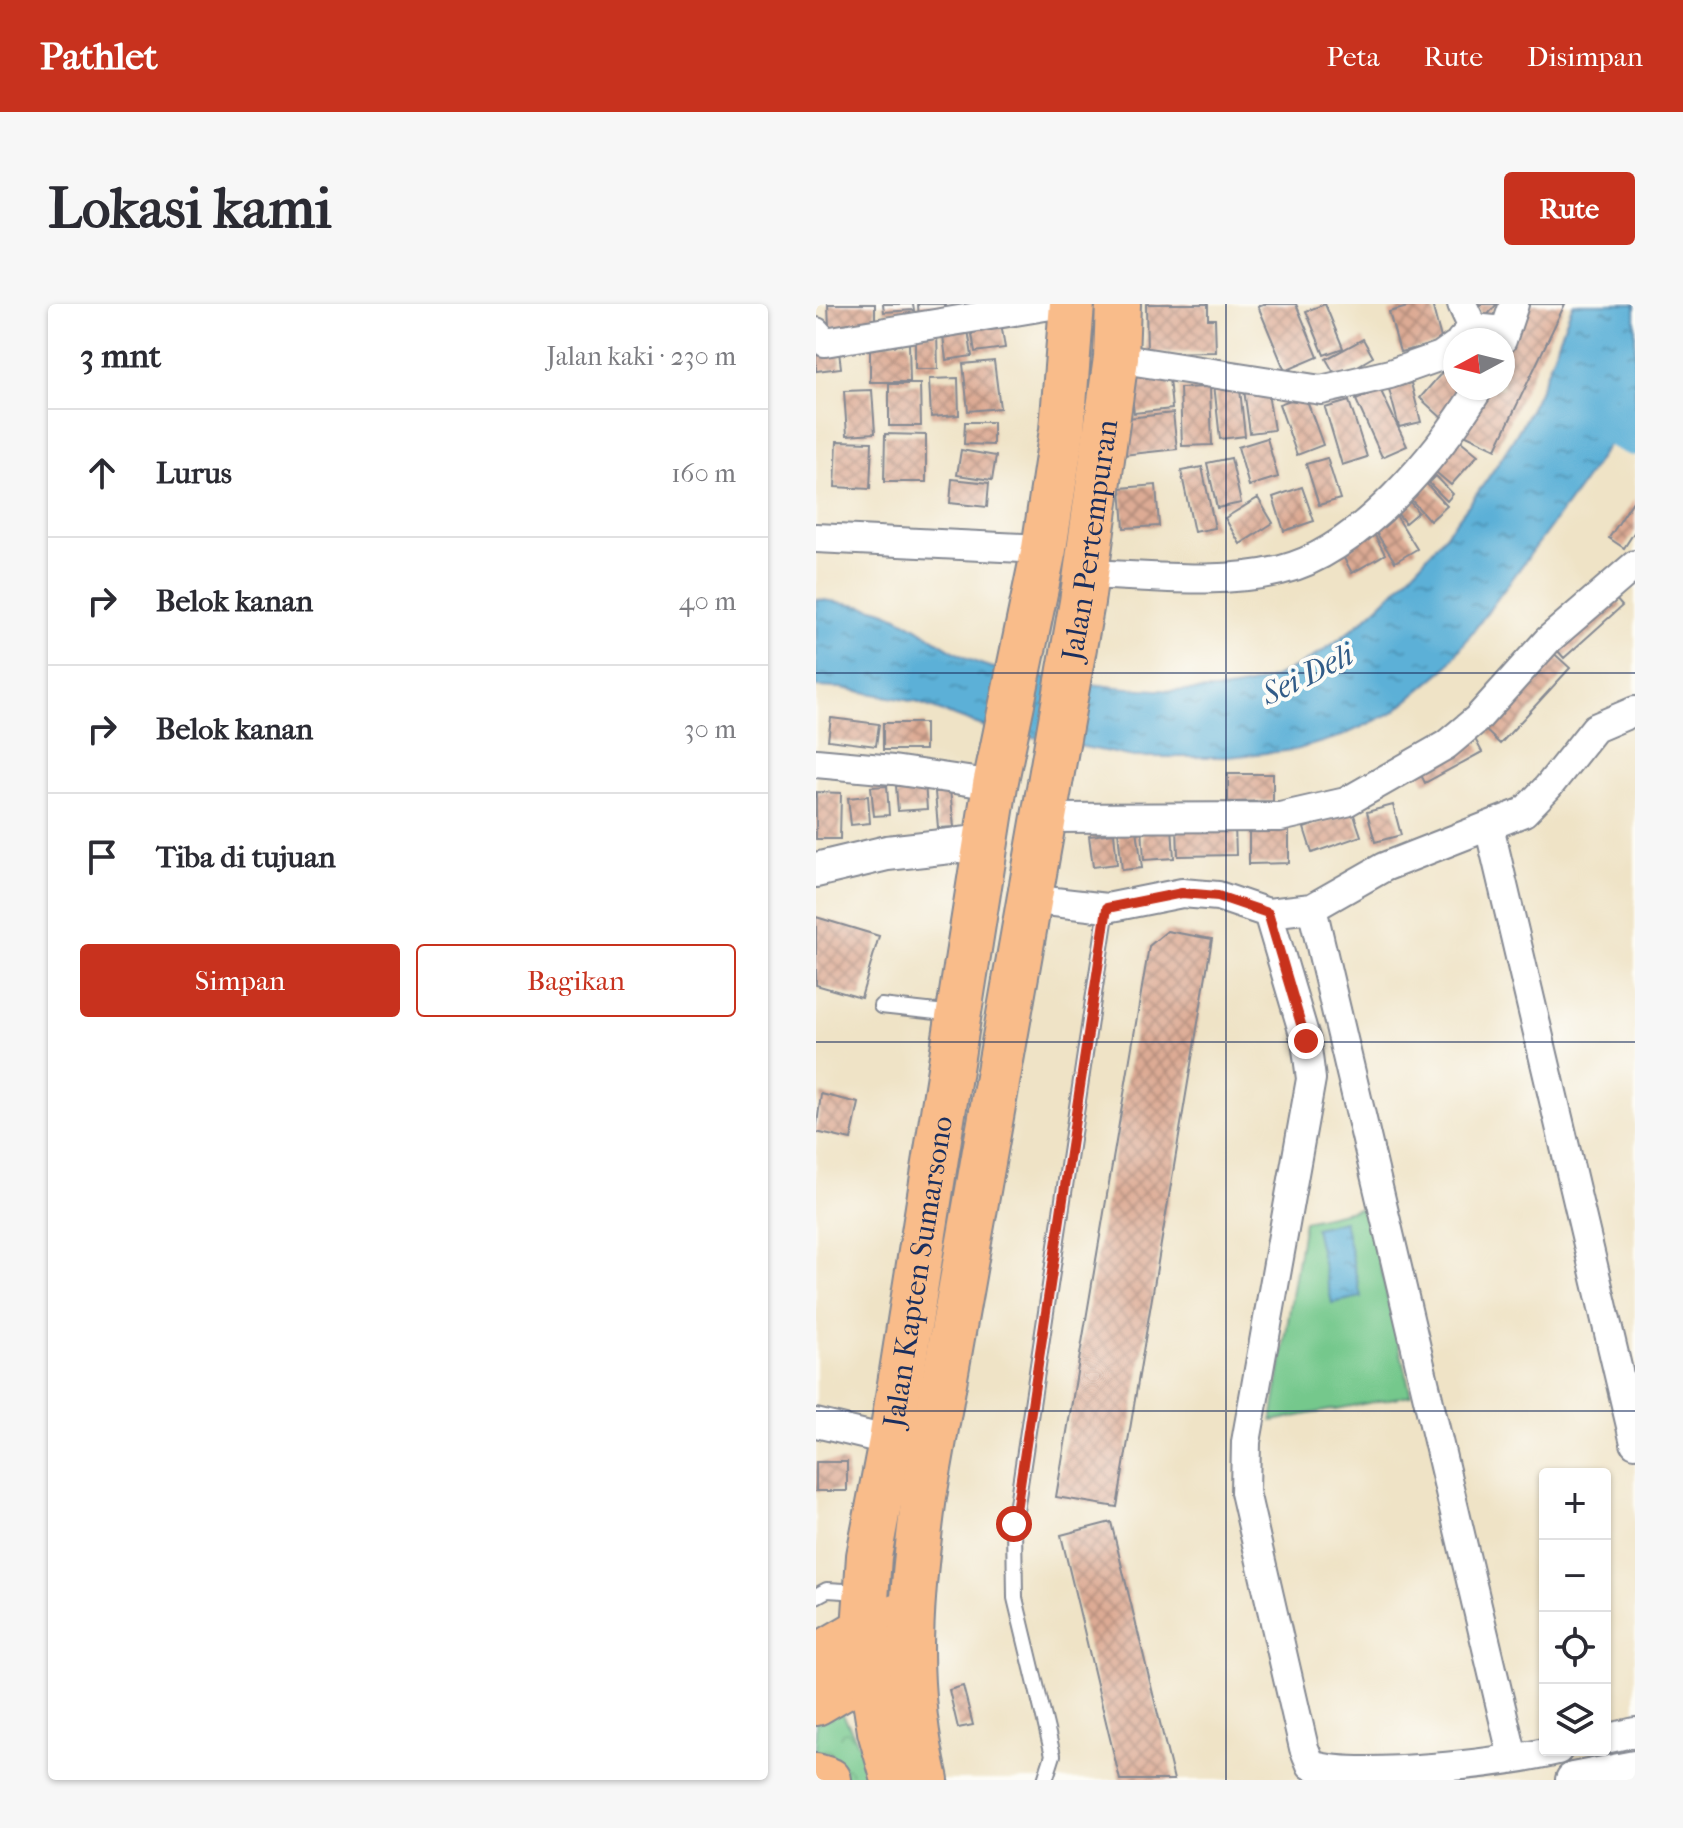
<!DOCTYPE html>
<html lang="id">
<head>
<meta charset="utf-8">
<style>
  body { margin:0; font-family:"IM FELL French Canon",serif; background:#f7f7f7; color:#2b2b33 }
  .controls { position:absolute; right:24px; bottom:24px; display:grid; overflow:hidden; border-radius:8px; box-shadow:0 2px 6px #0004 }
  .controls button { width:72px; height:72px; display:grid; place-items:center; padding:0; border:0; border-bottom:2px solid #e1e1e2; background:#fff; color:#2b2b33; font:40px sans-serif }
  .compass { position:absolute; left:627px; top:24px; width:72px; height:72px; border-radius:50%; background:#fff; box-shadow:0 2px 6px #0004; rotate:263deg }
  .stop { position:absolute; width:24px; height:24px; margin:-18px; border:6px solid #c8321e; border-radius:50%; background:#fff }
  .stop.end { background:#c8321e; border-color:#fff; box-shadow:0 2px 8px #0008 }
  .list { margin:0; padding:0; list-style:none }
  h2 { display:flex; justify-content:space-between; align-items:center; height:104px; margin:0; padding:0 32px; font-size:34px }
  h2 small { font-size:26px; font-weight:400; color:#7c7c81 }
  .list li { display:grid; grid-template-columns:52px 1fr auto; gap:24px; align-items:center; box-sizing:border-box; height:128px; padding:0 32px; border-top:2px solid #e1e1e2 }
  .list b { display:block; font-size:30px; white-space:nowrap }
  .list em { font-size:26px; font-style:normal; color:#7c7c81 }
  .actions { display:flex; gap:16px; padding:24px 32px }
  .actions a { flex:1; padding:18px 0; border:2px solid #c8321e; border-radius:8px; text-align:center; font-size:28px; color:#c8321e }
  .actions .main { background:#c8321e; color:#fff }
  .icon { flex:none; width:44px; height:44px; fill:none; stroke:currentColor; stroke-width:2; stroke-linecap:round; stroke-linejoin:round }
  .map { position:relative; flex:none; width:819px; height:1476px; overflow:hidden; border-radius:8px }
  header { display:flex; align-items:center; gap:48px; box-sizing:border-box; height:112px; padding:0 40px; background:#c8321e; color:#fff }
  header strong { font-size:38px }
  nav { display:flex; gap:44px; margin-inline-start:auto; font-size:28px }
  .intro { display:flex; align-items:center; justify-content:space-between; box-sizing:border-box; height:192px; padding:0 48px }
  h1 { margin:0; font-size:56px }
  .button { padding:20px 36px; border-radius:8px; background:#c8321e; color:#fff; font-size:28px; font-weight:700 }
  main { display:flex; gap:48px; padding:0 48px }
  aside { flex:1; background:#fff; border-radius:8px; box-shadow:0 2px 6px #0004 }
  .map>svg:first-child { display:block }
  .grass { fill:#75c88c; stroke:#487c75; stroke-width:2 }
  .park { fill:url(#park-crowns); stroke:#487c75; stroke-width:2 }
  .water { fill:url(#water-ripples); stroke:#3c709a; stroke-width:2 }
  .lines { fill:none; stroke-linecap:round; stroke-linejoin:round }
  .river { stroke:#5cb0d7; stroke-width:46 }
  .building { fill:url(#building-cross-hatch) }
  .service-casing { stroke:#858992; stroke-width:18 }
  .minor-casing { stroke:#858992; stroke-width:32 }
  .tertiary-casing { stroke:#858992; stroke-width:38 }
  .primary-casing { stroke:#858992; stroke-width:48 }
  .trunk-casing { stroke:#858992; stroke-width:48 }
  .service { stroke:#fff; stroke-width:14 }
  .minor { stroke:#fff; stroke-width:28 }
  .tertiary { stroke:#fff; stroke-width:34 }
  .primary { stroke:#f9bc8a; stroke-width:44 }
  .trunk { stroke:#f9bc8a; stroke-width:44 }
  .route { stroke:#c8321e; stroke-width:10 }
  .grid { fill:none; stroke:#1b2f5e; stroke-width:2; stroke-opacity:0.55 }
  .labels { text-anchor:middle; stroke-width:8; stroke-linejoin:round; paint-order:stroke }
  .street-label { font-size:30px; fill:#1b2f5e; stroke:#fdfcf7 }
  .water-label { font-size:32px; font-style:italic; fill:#325c88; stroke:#fdfcf7 }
</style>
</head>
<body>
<header>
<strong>Pathlet</strong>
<nav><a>Peta</a><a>Rute</a><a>Disimpan</a></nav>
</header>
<div class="intro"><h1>Lokasi kami</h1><a class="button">Rute</a></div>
<main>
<aside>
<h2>3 mnt<small>Jalan kaki · 230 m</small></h2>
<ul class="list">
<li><svg class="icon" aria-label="ahead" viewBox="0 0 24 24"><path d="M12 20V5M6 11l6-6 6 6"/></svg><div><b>Lurus</b></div><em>160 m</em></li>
<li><svg class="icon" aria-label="right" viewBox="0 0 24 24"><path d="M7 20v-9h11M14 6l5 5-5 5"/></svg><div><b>Belok kanan</b></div><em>40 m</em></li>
<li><svg class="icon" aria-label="right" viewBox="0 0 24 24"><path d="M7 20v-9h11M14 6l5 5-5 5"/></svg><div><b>Belok kanan</b></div><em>30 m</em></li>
<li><svg class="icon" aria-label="arrive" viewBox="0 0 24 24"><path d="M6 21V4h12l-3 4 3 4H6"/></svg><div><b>Tiba di tujuan</b></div></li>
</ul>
<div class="actions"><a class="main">Simpan</a><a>Bagikan</a></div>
</aside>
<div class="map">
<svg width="819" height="1476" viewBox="0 0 819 1476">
  <defs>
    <pattern id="park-crowns" width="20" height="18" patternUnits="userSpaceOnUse" patternTransform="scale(2)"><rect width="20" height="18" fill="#75c88c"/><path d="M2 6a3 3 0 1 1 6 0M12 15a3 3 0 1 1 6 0" fill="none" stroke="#5fa376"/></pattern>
    <pattern id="water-ripples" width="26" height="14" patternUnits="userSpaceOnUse" patternTransform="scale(2)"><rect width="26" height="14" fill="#5cb0d7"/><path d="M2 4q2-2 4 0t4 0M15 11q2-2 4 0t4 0" fill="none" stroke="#4b90b2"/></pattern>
    <pattern id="building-cross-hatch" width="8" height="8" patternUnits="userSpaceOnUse" patternTransform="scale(2)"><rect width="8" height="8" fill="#ddab94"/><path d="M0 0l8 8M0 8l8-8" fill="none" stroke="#b28c7c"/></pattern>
  </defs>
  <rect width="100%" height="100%" fill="#fdfcf7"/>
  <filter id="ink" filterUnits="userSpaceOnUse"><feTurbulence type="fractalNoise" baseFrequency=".0125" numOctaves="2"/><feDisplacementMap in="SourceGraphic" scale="16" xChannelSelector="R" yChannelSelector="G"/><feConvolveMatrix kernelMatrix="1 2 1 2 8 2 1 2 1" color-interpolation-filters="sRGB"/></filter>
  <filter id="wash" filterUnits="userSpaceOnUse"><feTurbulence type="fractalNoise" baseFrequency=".006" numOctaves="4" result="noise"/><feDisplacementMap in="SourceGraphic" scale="32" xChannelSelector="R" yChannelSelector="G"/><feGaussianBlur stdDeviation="1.8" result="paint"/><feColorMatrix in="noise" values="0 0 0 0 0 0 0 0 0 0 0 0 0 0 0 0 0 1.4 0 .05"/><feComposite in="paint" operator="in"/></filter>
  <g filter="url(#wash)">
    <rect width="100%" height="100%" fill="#efe3c6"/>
    <path class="grass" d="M550 903 595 1091 456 1117 488 917Z"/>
    <path class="park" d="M23 1403 62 1476H33L0 1463V1417Z"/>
    <path class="water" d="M757 0H819V101L764 183 630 364 578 408 526 432 479 446 412 453H318L172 424 100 398 26 384 0 383V295C23 298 56 301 77 311 112 327 139 355 178 364 244 378 351 393 418 384 531 368 655 211 708 117 729 81 741 38 757 0Z
      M528 917 545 993 516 999 499 924Z"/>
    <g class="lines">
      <path class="river" d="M771 106 819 129"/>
    </g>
    <g id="blocks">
      <path class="building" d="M12 0H59V22L13 23Z
        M67 0H97L98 6 68 8Z
        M102 0H129V15L103 16Z
        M330 0H392V15H399L400 48 331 49Z
        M447 0H480L502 53 469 67 442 2Z
        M509 0 527 44 508 51 490 7Z
        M603 0H616L626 38 584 48 573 8Z
        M660 0H681L668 15Z
        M707 0H749L680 145 646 129 667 84H687V42Z
        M184 13 189 44 159 48 154 18Z
        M151 19 156 52 130 56 126 23Z
        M121 29 122 65H99V30Z
        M547 35 557 53 521 74 510 55Z
        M54 38H93L94 78H54Z
        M22 39 25 64 0 67V42Z
        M178 57 184 104 152 107 147 60Z
        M635 58 639 61V84H656L628 116 604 94Z
        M352 64 356 105 318 109 313 68Z
        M142 74 143 111 115 113 113 75Z
        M423 76 429 132 404 135 398 80Z
        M595 79 605 118 583 123 573 85Z
        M73 80H104L105 122H73Z
        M394 83 396 141 366 142 364 84Z
        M451 83 458 126 434 129 428 86Z
        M564 85 591 142 566 153 540 96Z
        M56 86 59 129 31 131 28 87Z
        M489 91 507 141 481 151 463 100Z
        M533 97 551 153 526 161 509 104Z
        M357 109 361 145 307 151 303 115Z
        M149 118H177V141L148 140Z
        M69 130 110 131V178H68Z
        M451 134 462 173 433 182 422 143Z
        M641 134 662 151 635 181 615 164Z
        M21 137 56 138 54 185 19 183Z
        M145 146 180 152 176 176 141 171Z
        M415 154 425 199 401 204 391 159Z
        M511 154 524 195 503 201 490 160Z
        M386 163 399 224 378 228 365 167Z
        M620 172 637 190 631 197 613 179Z
        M136 175 173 179 171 203 134 199Z
        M606 175 631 202 614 217 590 190Z
        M340 181 343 222 308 224 305 184Z
        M486 183 498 217 468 227 457 193Z
        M590 193 602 208 589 219 576 203Z
        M442 194 457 219 424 240 409 214Z
        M819 194V227L808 244 793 234Z
        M578 208 601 245 579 258 556 222Z
        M555 224 569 250 536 269 522 243Z
        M793 287 806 302 748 354 735 339Z
        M732 344 754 364 684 440 663 420Z
        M15 414 63 420 60 442 12 436Z
        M67 419H109V446H67Z
        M658 433 666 448 609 479 601 463Z
        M412 470H457V497L412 498Z
        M109 479 111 505 82 507 80 482Z
        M71 482 73 511 58 512 55 483Z
        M134 486 138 523 122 524 119 488Z
        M0 488 25 489 24 535H0Z
        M52 492 54 519 35 521 32 494Z
        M577 501 585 531 559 538 551 508Z
        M537 508 545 532 496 549 488 524Z
        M419 521 420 551 362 552 361 522Z
        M356 522 358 554 328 556 326 524Z
        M473 523V559L433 560V524Z
        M321 525 326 564 306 566 302 527Z
        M298 529 301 560 277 563 273 532Z
        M0 613 63 632 45 694 0 681Z
        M351 627 396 635 301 1203 240 1193 333 642Z
        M5 790 43 799 35 836 0 828Z
        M0 1158H31V1187H0Z
        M295 1218 358 1476H304L245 1231Z
        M147 1382 157 1421 142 1424 133 1386Z"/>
    </g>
  </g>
  <g filter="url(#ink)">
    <use href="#blocks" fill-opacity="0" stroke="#858992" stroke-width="2"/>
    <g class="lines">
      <defs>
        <path id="service" d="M65 702 139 710
          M0 1292 11 1286 46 1288
          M229 1476 237 1451 199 1294 198 1220 291 604"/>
        <path id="minor" d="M646 0 657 24
          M0 28 9 38 241 0
          M645 36 657 24 689 27
          M686 36 698 0
          M300 54 505 86 574 70 625 52 639 42
          M0 234 228 245
          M270 270C333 272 403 281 465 266 544 247 622 150 663 84
          M0 459 77 466 179 481
          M226 514 464 513 530 498 630 441 661 415 732 336 819 261
          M673 522 819 1139
          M212 595 291 604 366 589 402 592 452 609 496 604 568 563 708 508 732 483 779 424 819 407
          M496 604 697 1454
          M452 609 490 737 495 775 430 1138 429 1188 488 1444 495 1461C543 1476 687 1459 742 1446
          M0 1119 75 1137
          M789 1435 819 1428"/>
        <path id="tertiary" d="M0 566 71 549 171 538
          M757 1476 819 1464"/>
        <path id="primary" d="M0 1353 48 1325 93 1308
          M0 1399 53 1368 88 1357
          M0 1472 13 1476"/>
        <g id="trunk">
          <path id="s1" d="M78 1476 64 1427 48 1325 53 1252 75 1137 179 481 228 245 246 126 256 0"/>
          <path id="s2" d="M110 1476C86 1374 95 1294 108 1192L266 298 300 54 302 0"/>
        </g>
      </defs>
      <use href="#service" class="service-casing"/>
      <use href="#minor" class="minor-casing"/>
      <use href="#tertiary" class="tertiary-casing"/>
      <use href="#primary" class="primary-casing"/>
      <use href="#trunk" class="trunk-casing"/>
      <use href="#service" class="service"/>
      <use href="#minor" class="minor"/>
      <use href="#tertiary" class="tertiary"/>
      <use href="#primary" class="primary"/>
      <use href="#trunk" class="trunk"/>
    </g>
  </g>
  <g class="lines" filter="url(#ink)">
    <path class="route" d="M198 1220 291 604 366 589 402 592 452 609 490 737"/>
  </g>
  <path class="grid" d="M410 0V1476M0 369H819M0 738H819M0 1107H819"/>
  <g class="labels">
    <g class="street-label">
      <text dy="10" stroke="none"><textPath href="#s2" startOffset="1256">Jalan Pertempuran</textPath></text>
      <text dy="10" stroke="none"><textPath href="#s1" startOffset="516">Jalan Kapten Sumarsono</textPath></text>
    </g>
    <g class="water-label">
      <text transform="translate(491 370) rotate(-27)" y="11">Sei Deli</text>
    </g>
  </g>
</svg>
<div class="controls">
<button>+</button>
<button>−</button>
<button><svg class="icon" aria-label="locate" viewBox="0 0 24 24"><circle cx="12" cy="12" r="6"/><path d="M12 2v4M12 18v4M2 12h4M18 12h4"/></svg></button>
<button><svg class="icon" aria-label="layers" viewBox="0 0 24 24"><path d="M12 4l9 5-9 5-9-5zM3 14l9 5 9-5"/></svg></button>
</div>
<svg class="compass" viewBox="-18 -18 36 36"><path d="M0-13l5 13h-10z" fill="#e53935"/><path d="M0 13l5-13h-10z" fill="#7c7c81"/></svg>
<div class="stop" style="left:198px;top:1220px"></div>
<div class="stop end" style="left:490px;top:737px"></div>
</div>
</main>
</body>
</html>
